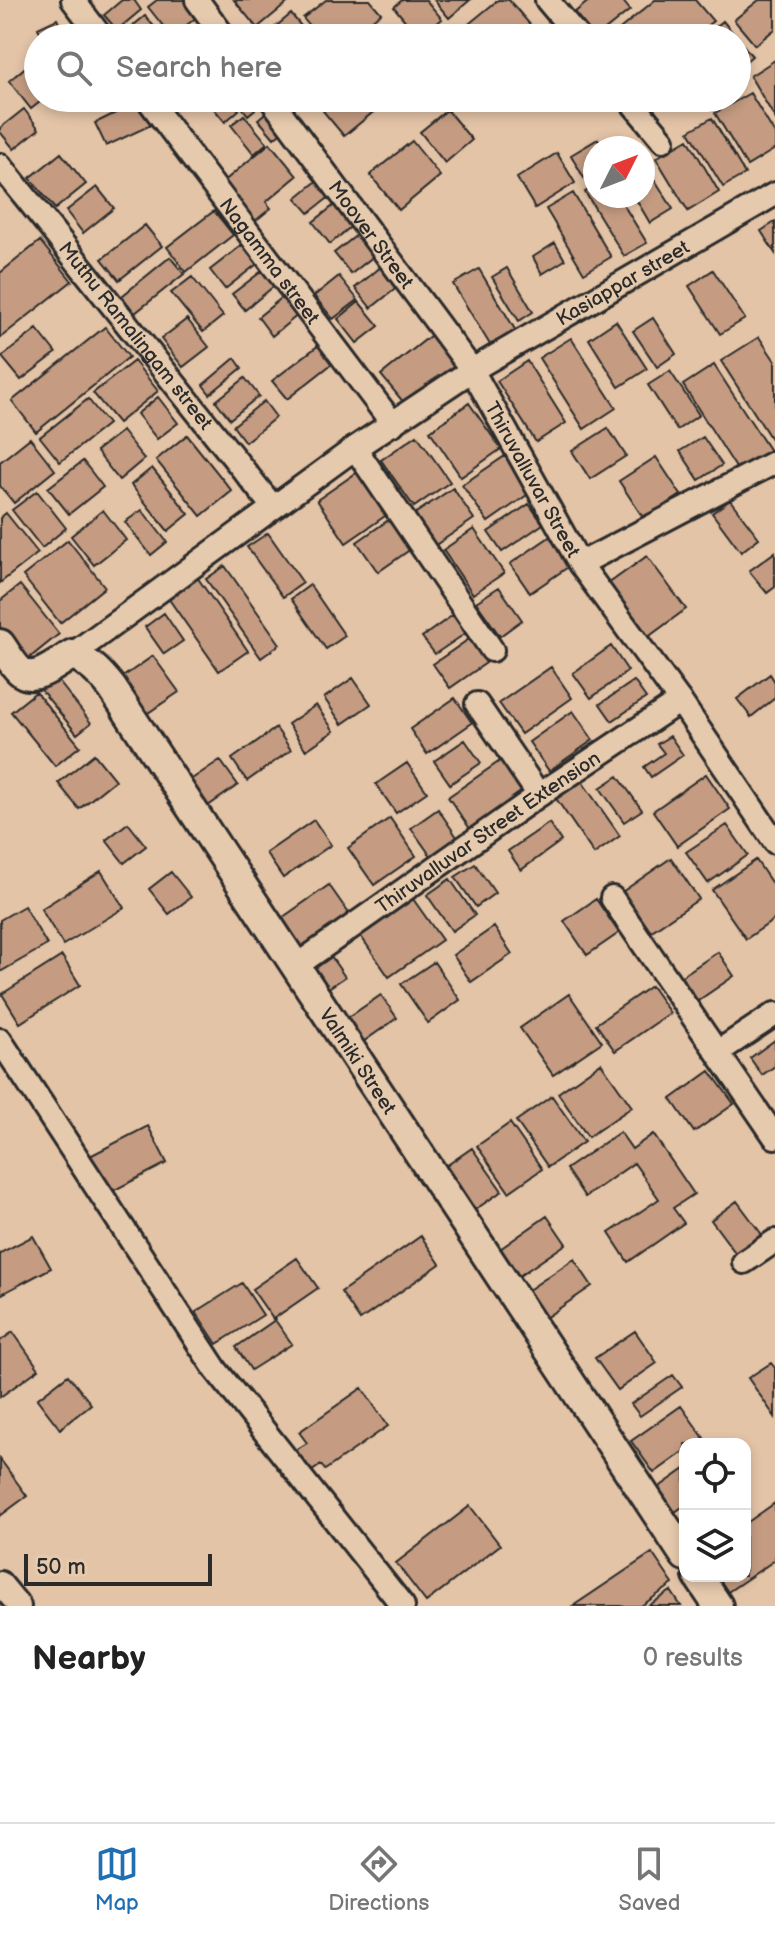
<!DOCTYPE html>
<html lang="en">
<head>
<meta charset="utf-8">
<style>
  body { margin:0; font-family:"Balsamiq Sans",sans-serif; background:#f2f2f2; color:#222 }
  .controls { position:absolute; right:24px; bottom:24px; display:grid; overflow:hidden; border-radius:16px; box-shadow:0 4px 12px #0003 }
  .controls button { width:72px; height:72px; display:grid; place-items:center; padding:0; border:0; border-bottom:2px solid #e0e0e0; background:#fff; color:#222; font:40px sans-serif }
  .compass { position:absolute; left:583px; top:136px; width:72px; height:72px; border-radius:50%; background:#fff; box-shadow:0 4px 12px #0003; rotate:48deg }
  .scale { position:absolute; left:24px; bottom:20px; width:188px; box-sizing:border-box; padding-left:8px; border:4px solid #2b2b2b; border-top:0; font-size:22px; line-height:28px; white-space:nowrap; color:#2b2b2b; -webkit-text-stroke:6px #e6caad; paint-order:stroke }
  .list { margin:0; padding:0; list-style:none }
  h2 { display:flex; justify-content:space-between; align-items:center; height:104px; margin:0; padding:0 32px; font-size:34px }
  h2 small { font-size:26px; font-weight:400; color:#767676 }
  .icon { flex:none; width:44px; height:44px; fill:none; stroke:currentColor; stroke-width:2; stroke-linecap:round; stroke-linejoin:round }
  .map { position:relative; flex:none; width:775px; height:1606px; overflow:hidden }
  .search { position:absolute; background:#fff; box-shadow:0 4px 12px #0003; left:24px; right:24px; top:24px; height:88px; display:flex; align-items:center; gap:20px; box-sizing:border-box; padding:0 28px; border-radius:44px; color:#767676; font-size:30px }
  .sheet { height:216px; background:#fff }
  nav { display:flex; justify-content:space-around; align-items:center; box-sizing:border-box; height:112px; border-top:2px solid #e0e0e0; background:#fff; font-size:22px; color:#767676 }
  nav a { display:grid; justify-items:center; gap:4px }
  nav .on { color:#1f6fb2 }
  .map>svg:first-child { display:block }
  .building { fill:#c59c82; stroke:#2b2b2b; stroke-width:2 }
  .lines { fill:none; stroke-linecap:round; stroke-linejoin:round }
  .minor-casing { stroke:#2b2b2b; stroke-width:28 }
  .tertiary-casing { stroke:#2b2b2b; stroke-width:34 }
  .minor { stroke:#e6caad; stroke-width:22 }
  .tertiary { stroke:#e6caad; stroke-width:28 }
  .labels { text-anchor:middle; stroke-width:6; stroke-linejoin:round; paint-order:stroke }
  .street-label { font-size:20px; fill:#2b2b2b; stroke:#e6caad }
</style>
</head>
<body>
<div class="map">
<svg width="775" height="1606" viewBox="0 0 775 1606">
  <rect width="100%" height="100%" fill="#e4c4a7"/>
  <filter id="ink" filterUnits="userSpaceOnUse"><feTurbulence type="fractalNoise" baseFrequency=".0125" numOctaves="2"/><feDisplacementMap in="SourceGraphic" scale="16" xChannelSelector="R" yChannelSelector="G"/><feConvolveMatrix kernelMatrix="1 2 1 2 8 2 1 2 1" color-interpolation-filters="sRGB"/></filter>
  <g filter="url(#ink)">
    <path class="building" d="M122 0H134L141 10 117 30 104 15Z
      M157 0H184L198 16 172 37 148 7Z
      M234 0H291L257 28Z
      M326 0H370L381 13 351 38H319L303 18Z
      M402 0H426L442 19 419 38 394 7Z
      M434 0H470L449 18Z
      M498 0H509L533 28 520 38H475L465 27Z
      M590 0H622L630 10 595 38 574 13Z
      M655 0H695L713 21 691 38H609Z
      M759 0H775V29L755 45 734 20Z
      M291 14 311 38H262Z
      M145 16 164 38H120L119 37Z
      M57 19 67 38H43L38 28Z
      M723 21 737 38H702Z
      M737 38 752 56 737 69Z
      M775 60V118L750 76Z
      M28 65 38 77V98H45L31 109 9 81Z
      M750 93 775 134V149L747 166 715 113Z
      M205 98H229L239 110 225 122Z
      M243 98H265L266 100 248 115 238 102Z
      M339 98H378L383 104 344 136 323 111Z
      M140 101 151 125 106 146 95 123Z
      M24 109 39 129 14 149 0 132V128Z
      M270 109 286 128 274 138 258 119Z
      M447 110 472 140 445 163 420 132Z
      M244 115 267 143 254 154 231 125Z
      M712 118 745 174 723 187 689 131Z
      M598 139 603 148H595V171L584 178 571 155Z
      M688 139 719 192 688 211 656 158Z
      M412 141 440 176 399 210 370 175Z
      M270 143 297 176 266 202 271 208 254 222 222 183Z
      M61 153 86 184 55 209 30 178Z
      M557 153 575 183 535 208 517 178Z
      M323 176 336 192 309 213 296 198Z
      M655 180 673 209 650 223 634 196H643V187Z
      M595 186V196H618L647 243 624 256 585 192Z
      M97 187 114 208 83 233 66 211Z
      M573 193 611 257 584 273 546 209Z
      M337 203 354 224 330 244 313 222Z
      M214 211 233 235 186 272 167 247Z
      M775 222V253L761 231Z
      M145 225 162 246 119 280 102 259Z
      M362 231 379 252 351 274 334 253Z
      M40 241 72 281 0 338V273Z
      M555 243 565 260 542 274 533 257Z
      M242 245 257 264 225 289 210 270Z
      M170 257 184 274 135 313 122 296Z
      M387 262 404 282 371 308 355 288Z
      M507 268 533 312 519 321 492 277Z
      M479 269 517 333 492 348 453 284Z
      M713 270 745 319 720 334 689 286Z
      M262 271 274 286 245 310 232 294Z
      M339 276 358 300 333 319 314 296Z
      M192 277 223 316 203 332 171 293Z
      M284 296 299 314 272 336 258 317Z
      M359 302 379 326 357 343 338 319Z
      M653 318 676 354 657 367 633 331Z
      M187 319 209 347 183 367 161 339Z
      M616 321 647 369 619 387 589 339Z
      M105 327 129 357 36 432 12 401Z
      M37 329 56 353 21 380 2 357Z
      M435 332 462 366 409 409 381 375Z
      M759 337 775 361V445L721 361Z
      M571 338 616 408 584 429 539 358Z
      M319 345 333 363 287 399 272 381Z
      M235 358 242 368 210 394 203 385Z
      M134 361 158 391 118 423 93 393Z
      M527 361 566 423 536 442 497 381Z
      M714 365 772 454 740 474 683 385Z
      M670 371 699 415 677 430 648 385Z
      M245 378 259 396 230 419 216 401Z
      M158 397 178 423 157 439 137 414Z
      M88 399 108 424 60 462 40 437Z
      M264 401 276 417 245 442 233 426Z
      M469 403 501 449 461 477 430 431Z
      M608 428 626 456 590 479 572 451Z
      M122 431 144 459 119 480 96 451Z
      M187 435 232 491 201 516 156 460Z
      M417 435 450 482 414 507 381 460Z
      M703 437 722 465 699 480 680 451Z
      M30 438 55 470 14 503 0 486V462Z
      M505 456 530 493 488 522 462 485Z
      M656 457 681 495 644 519 619 481Z
      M83 461 103 487 69 514 48 488Z
      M152 468 189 514 168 531 131 485Z
      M359 471 388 514 346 543 317 500Z
      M453 488 474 519 434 546 413 515Z
      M37 491 66 528 42 548 12 510Z
      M730 500 759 538 741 552 712 513Z
      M529 504 543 524 502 552 488 532Z
      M103 510 126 540 94 565 71 536Z
      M142 510 167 542 151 555 125 522Z
      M6 513 38 553 0 583V518Z
      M390 519 411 549 378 572 357 542Z
      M474 529 504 573 473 594 443 550Z
      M268 533 303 583 283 597 247 547Z
      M551 536 571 565 530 593 510 564Z
      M68 540 105 587 60 623 23 576Z
      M775 552V587L767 593 749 571Z
      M647 556 686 609 640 643 601 589Z
      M225 566 280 644 261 658 206 579Z
      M195 574 248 651 219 671 166 595Z
      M20 585 59 634 27 660 0 627V601Z
      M310 585 345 636 326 649 291 599Z
      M499 587 522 620 500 636 476 602Z
      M164 613 183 641 164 654 145 627Z
      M453 615 466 633 435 654 422 637Z
      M469 639 486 663 450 688 433 664Z
      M611 646 628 671 591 698 573 673Z
      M153 656 179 692 142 717 117 681Z
      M551 667 572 698 521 734 499 703Z
      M770 674 775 682V698L751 717 737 699Z
      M56 678 91 723 77 734 41 690Z
      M353 678 371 704 342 724 324 698Z
      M634 681 646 698 612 721 600 704Z
      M36 692 80 746 55 766 11 712Z
      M455 698 472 723 427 754 410 729Z
      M316 705 334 731 306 750 288 724Z
      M573 711 593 740 549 771 529 742Z
      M276 728 291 750 247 781 232 759Z
      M670 736 683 755 651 777 644 767 664 753 657 744Z
      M465 740 481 763 450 784 434 761Z
      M94 754 115 780 79 809 58 783Z
      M503 759 528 795 473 833 448 797Z
      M220 760 238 785 198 813 180 787Z
      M407 763 427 792 396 813 376 784Z
      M706 774 730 809 677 846 653 811Z
      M618 776 642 810 624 822 600 788Z
      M581 780 620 836 594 854 555 797Z
      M438 809 461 843 435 862 411 828Z
      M390 818 416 856 374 885 348 848Z
      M314 820 331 845 283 878 266 853Z
      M128 823 146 846 124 863 106 840Z
      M549 823 561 841 521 870 508 851Z
      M727 825 748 855 708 883 686 852Z
      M671 858 699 899 650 932 622 892Z
      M756 860 775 888V919L746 939 712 890Z
      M475 864 495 893 476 907 455 877Z
      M101 871 124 908 63 945 41 909Z
      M171 872 191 897 169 914 149 889Z
      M450 879 475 915 452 931 427 895Z
      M329 885 350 915 299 950 279 920Z
      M413 899 442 940 389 977 360 935Z
      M596 899 619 933 587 955 564 921Z
      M24 906 47 945 0 972V920Z
      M494 927 512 954 471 982 453 955Z
      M718 952 734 976 696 1002 679 978Z
      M329 954 345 977 318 995 302 973Z
      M62 956 80 985 20 1023 2 994Z
      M434 962 460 1000 428 1023 401 984Z
      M651 986 670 1013 615 1051 596 1024Z
      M569 994 602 1042 553 1075 520 1028Z
      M381 995 397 1018 360 1044 343 1021Z
      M775 1040V1066L762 1075 750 1058Z
      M601 1063 632 1107 588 1137 558 1093Z
      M710 1071 734 1104 694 1132 671 1099Z
      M552 1096 584 1142 548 1167 516 1121Z
      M510 1123 542 1169 509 1192 477 1146Z
      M148 1126 167 1163 107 1194 88 1157Z
      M620 1132 632 1149 653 1134 694 1194 673 1208 684 1223 628 1262 609 1233 659 1199 634 1163 585 1197 566 1169Z
      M472 1148 502 1191 466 1216 436 1173Z
      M737 1201 763 1236 737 1255 711 1220Z
      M547 1216 566 1244 519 1276 500 1249Z
      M33 1236 51 1268 0 1295V1253Z
      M421 1236 440 1264 360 1320 341 1292Z
      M297 1258 318 1288 273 1319 252 1289Z
      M574 1259 592 1286 545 1318 527 1291Z
      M242 1283 263 1315 217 1344 196 1312Z
      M275 1320 292 1344 251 1370 236 1347Z
      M635 1331 657 1363 618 1390 595 1358Z
      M13 1332 39 1369 0 1397V1341Z
      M771 1363 775 1368V1417L748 1378Z
      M68 1375 91 1404 60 1429 37 1399Z
      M673 1375 682 1387 640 1416 631 1404Z
      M362 1388 388 1426 325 1470 321 1465 309 1473 294 1451 307 1443 299 1432Z
      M681 1406 704 1438 696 1444H685V1451L654 1473 631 1441Z
      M0 1459 27 1496 0 1516Z
      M685 1469V1505L675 1512 658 1488Z
      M775 1503V1560L722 1596 707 1576H745V1524Z
      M470 1506 500 1545 426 1602 396 1563Z
      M652 1553 673 1584 641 1606H573Z
      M671 1591 681 1606H648Z"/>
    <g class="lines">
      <defs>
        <g id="minor">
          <path d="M73 0 102 38"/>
          <path d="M197 0 225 38"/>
          <path d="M547 0 579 38"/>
          <path id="s1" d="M147 98 393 424"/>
          <path id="s2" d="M270 98 472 370 580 564 775 462"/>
          <path d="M628 98 663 140"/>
          <path id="s3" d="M0 165 273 507"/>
          <path d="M355 448 492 650"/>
          <path d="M580 564 680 701 775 842"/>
          <path id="s4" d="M73 654 355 448 472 370 775 194"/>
          <path d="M477 704 539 795"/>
          <path d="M612 898 775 1137"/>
          <path id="s5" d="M296 966 539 795 680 701"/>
          <path d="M0 1040 216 1370 403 1606"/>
          <path d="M718 1052 775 1014"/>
          <path d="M744 1262 775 1241"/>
          <path d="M0 1583 19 1606"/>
        </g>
        <g id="tertiary">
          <path id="s6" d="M0 644C6 652 12 664 20 671 34 684 59 662 73 654 90 663 100 673 112 688L685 1556"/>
          <path d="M698 1576 718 1606"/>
        </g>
      </defs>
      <use href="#minor" class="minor-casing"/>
      <use href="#tertiary" class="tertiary-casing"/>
      <use href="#minor" class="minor"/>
      <use href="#tertiary" class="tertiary"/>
    </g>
  </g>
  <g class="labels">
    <g class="street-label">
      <text dy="7" stroke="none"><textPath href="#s2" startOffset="170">Moover Street</textPath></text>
      <text dy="7" stroke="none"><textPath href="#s1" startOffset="204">Nagamma street</textPath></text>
      <text dy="7" stroke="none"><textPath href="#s4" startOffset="664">Kasiappar street</textPath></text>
      <text dy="7" stroke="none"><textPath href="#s3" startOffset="218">Muthu Ramalingam street</textPath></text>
      <text dy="7" stroke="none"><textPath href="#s2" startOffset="464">Thiruvalluvar Street</textPath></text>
      <text dy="7" stroke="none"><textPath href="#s5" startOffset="234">Thiruvalluvar Street Extension</textPath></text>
      <text dy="7" stroke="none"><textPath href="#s6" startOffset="592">Valmiki Street</textPath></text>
    </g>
  </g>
</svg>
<div class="controls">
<button><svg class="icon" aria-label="locate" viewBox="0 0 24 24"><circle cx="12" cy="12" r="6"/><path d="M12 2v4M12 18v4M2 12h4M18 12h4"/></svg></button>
<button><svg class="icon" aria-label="layers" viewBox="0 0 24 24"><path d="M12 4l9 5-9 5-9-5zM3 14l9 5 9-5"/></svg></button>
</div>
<svg class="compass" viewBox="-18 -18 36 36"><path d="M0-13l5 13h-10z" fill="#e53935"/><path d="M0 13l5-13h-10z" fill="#767676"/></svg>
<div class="scale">50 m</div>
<div class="search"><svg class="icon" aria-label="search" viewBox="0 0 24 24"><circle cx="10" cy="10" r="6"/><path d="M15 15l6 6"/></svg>Search here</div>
</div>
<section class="sheet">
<h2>Nearby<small>0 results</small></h2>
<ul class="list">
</ul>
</section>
<nav>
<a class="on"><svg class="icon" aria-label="map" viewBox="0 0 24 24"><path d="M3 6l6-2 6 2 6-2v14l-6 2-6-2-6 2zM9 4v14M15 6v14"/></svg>Map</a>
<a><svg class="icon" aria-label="directions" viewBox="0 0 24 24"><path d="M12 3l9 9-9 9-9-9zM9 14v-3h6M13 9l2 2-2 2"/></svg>Directions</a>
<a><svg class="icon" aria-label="saved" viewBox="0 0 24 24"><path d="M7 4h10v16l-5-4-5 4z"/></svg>Saved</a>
</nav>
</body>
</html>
